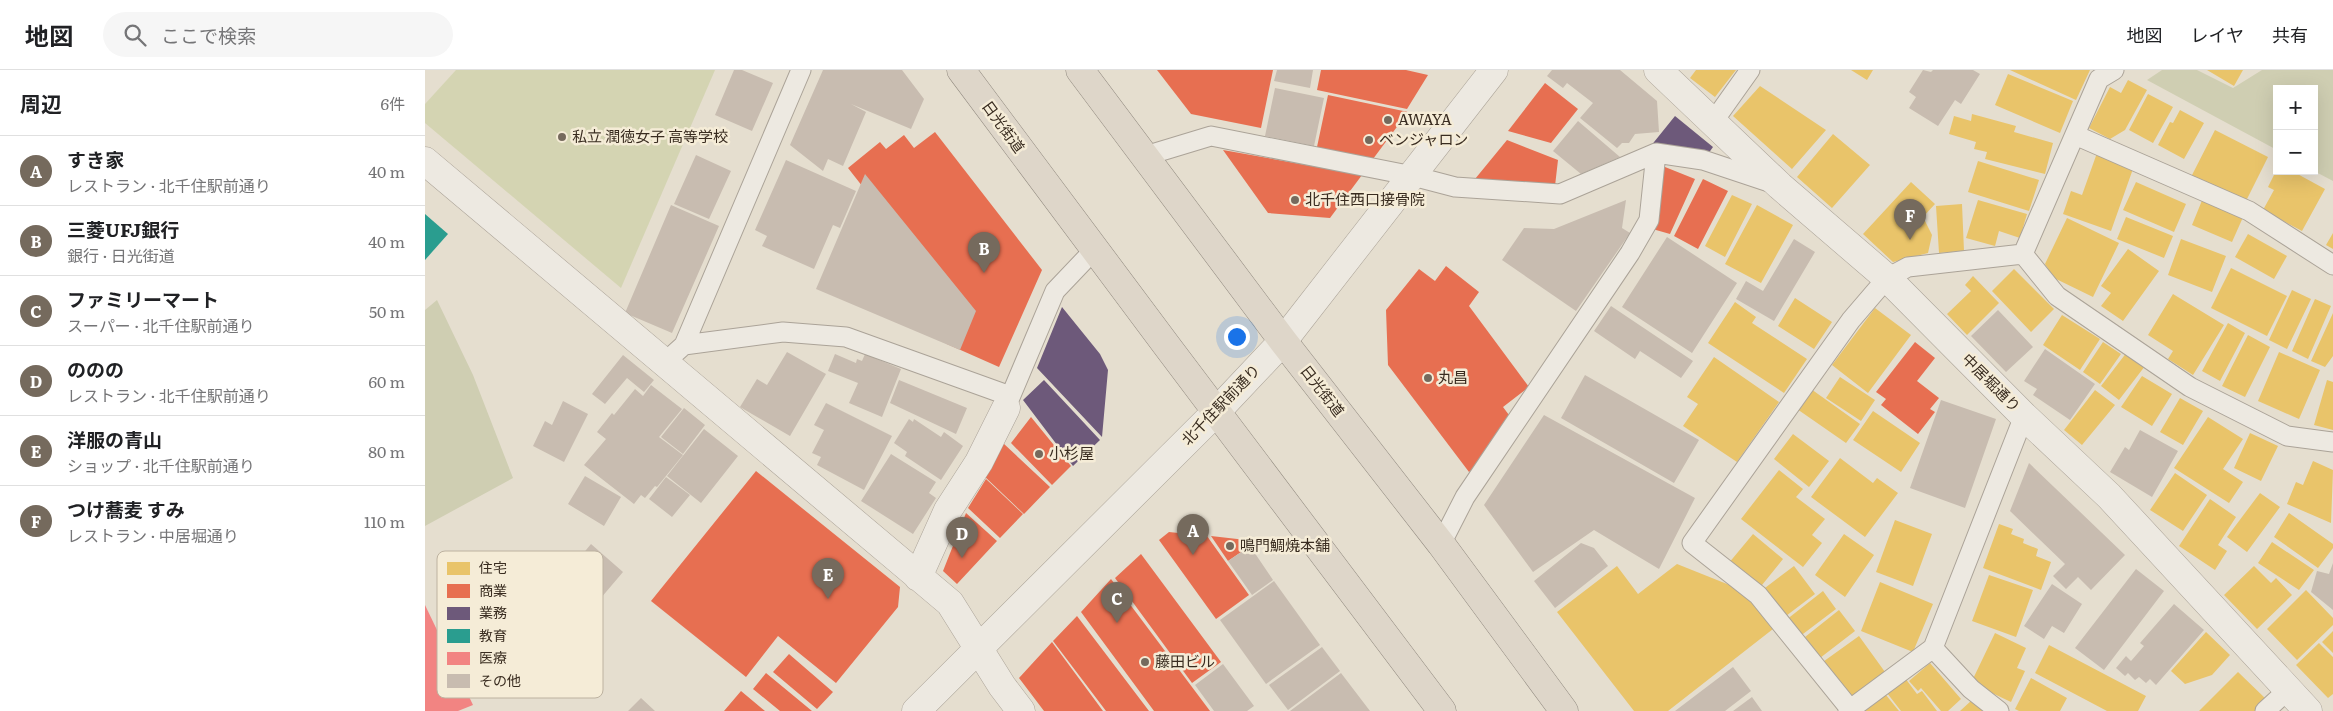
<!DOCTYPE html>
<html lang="ja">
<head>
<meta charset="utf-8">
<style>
  body { margin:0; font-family:Literata,"Noto Sans JP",serif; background:#f6f6f6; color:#202124 }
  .controls { position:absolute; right:15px; top:15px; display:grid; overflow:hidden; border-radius:0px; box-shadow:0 5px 20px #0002 }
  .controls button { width:45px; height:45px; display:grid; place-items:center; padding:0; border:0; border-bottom:1px solid #e0e0e0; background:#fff; color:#202124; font:25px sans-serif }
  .you { position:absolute; left:811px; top:266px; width:18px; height:18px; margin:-12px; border:4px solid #fff; border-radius:50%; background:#1a73e8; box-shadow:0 0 0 8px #1a73e833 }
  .badge { display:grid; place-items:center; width:32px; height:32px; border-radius:50%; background:#756a5d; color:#fff; font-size:16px; font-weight:700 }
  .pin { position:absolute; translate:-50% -41px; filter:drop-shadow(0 1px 2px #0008) }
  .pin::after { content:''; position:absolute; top:26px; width:18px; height:15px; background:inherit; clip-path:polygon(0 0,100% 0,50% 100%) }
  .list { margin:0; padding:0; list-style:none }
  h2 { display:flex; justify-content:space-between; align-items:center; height:65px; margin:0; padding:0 20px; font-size:21px }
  h2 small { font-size:16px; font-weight:400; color:#757577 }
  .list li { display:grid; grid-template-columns:32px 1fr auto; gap:15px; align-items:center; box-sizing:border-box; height:70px; padding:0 20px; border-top:1px solid #e0e0e0 }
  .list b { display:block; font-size:19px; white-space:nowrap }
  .list p { margin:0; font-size:16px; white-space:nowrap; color:#757577 }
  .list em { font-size:16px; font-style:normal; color:#757577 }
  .icon { flex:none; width:28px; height:28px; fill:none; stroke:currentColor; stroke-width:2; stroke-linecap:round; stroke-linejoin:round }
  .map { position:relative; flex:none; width:1908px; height:641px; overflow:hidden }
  header { display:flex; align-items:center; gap:30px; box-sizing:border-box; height:70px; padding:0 25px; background:#fff; border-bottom:1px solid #e0e0e0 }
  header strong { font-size:24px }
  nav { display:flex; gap:28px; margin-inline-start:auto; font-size:18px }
  .search { width:350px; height:45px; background:#f6f6f6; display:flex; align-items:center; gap:12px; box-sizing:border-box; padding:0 18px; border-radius:28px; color:#757577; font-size:19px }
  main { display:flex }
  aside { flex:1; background:#fff }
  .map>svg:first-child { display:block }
  .green { fill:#d4d4b2 }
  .cemetery { fill:#cfceb2 }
  .homes { fill:#e9c46a }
  .shops { fill:#e76f51 }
  .offices { fill:#6d597a }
  .schools { fill:#2a9d8f }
  .health { fill:#f28482 }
  .building { fill:#c8bcb0 }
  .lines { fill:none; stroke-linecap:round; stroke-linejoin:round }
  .service-casing { stroke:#aba398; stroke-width:21 }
  .minor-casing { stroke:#aba398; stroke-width:29 }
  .tertiary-casing { stroke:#aba398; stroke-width:29 }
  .trunk-casing { stroke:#90897f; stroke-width:29 }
  .service { stroke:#ede9e1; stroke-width:19 }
  .minor { stroke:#ede9e1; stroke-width:28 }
  .tertiary { stroke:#ede9e1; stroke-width:28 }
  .trunk { stroke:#ded6c9; stroke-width:28 }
  .poi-dot { fill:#756a5d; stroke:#f5ecd7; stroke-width:2 }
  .labels { text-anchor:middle; stroke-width:5; stroke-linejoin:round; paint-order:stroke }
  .poi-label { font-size:15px; fill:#392c20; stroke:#f5ecd7; text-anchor:start }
  .street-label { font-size:15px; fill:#392c20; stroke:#f5ecd7 }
  .key { fill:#f5ecd7; stroke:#bdb2a0; stroke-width:1 }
  .key-label { font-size:14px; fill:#392c20 }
</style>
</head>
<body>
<header>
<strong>地図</strong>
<div class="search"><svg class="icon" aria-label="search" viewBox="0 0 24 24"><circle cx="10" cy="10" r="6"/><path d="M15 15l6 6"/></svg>ここで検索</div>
<nav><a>地図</a><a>レイヤ</a><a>共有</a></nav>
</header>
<main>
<aside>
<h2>周辺<small>6件</small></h2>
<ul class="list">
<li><span class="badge">A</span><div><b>すき家</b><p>レストラン · 北千住駅前通り</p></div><em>40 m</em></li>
<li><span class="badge">B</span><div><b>三菱UFJ銀行</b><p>銀行 · 日光街道</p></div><em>40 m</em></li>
<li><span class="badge">C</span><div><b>ファミリーマート</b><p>スーパー · 北千住駅前通り</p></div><em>50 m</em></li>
<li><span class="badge">D</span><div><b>ののの</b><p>レストラン · 北千住駅前通り</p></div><em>60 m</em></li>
<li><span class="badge">E</span><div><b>洋服の青山</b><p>ショップ · 北千住駅前通り</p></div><em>80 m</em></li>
<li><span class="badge">F</span><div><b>つけ蕎麦 すみ</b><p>レストラン · 中居堀通り</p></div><em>110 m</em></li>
</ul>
</aside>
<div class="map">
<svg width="1908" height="641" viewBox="0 0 1908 641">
  <rect width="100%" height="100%" fill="#e5decf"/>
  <path class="green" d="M31 0H290L196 218 0 53V34Z"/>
  <path class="cemetery" d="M1737 0H1772L1808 18 1837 0H1908V111L1889 101V19H1852V80L1722 10Z
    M12 230 48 305 88 408 0 456V240Z"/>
  <path class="homes" d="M1271 0H1311L1290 27 1265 8Z
    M1426 0H1448L1442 10Z
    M1585 0H1665L1651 30Z
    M1782 0H1818L1809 16Z
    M1583 4 1648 31 1635 63 1570 35Z
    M1703 10 1722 20 1700 60 1685 69 1664 58 1685 17 1696 23Z
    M1335 16 1401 60 1367 99 1308 46Z
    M1723 24 1748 37 1728 73 1704 60Z
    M1755 40 1779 53 1759 89 1733 75 1745 52 1748 53Z
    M1547 44 1591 56 1589 62 1628 73 1620 104 1560 89 1562 82 1549 79 1551 72 1524 64 1529 46 1546 51Z
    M1790 60 1843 87 1819 135 1766 107Z
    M1408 64 1445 95 1407 138 1372 107Z
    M1672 83 1709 96 1686 161 1638 144 1646 121 1657 125Z
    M1553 91 1614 110 1604 141 1543 122Z
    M1851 101H1867L1900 119 1877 161 1838 140 1849 120 1843 117Z
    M1486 112 1510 134 1498 147 1507 165 1503 183 1468 192 1438 164Z
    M1711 112 1761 134 1749 162 1698 140Z
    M1307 125 1327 134 1300 187 1280 176Z
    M1778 128 1819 145 1807 172 1767 155Z
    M1553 130 1602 144 1595 168 1574 161 1570 176 1541 168Z
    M1537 134 1539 181 1514 183 1511 136Z
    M1332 135 1368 155 1336 213 1300 194Z
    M1701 147 1748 166 1739 188 1692 169Z
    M1642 148 1694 173 1668 227 1629 208 1620 194Z
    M1908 163V179L1901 175Z
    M1823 164 1862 186 1849 209 1810 187Z
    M1756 169 1801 186 1787 222 1743 205Z
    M1703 179 1734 201 1698 251 1676 236 1686 223 1676 216Z
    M1806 198 1862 226 1842 266 1786 238Z
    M1589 199 1629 239 1606 262 1567 221Z
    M1548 206 1574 233 1542 265 1522 244 1546 221 1540 215Z
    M1867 220 1886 229 1862 279 1844 270Z
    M1748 224 1799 255 1768 305 1743 289 1748 281 1723 265Z
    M1370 228 1407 252 1389 279 1353 256Z
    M1890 229 1906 236 1883 289 1867 281Z
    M1310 232 1331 247 1327 253 1382 289 1359 323 1283 273Z
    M1450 238 1486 265 1443 323 1407 295Z
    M1908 243V286L1900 297 1886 291Z
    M1637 245 1675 269 1655 300 1618 275Z
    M1803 253 1820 263 1795 311 1777 301Z
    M1823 265 1845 277 1820 327 1797 316Z
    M1678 272 1696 284 1675 314 1658 302Z
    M1702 282 1720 296 1694 330 1676 316Z
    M1854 282 1895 300 1874 349 1833 331Z
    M1289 287 1354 332 1312 392 1258 356 1273 334 1262 327Z
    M1717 306 1747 324 1727 356 1696 337Z
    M1415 307 1450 330 1436 351 1401 328Z
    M1902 310 1908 312V360L1889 355Z
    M1386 319 1435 354 1421 373 1372 339Z
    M1670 320 1690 335 1657 375 1639 360Z
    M1755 328 1778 341 1758 375 1735 362Z
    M1448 341 1495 373 1476 402 1428 370Z
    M1783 347 1818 369 1798 399 1818 412 1804 433 1749 398Z
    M1825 363 1853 376 1836 411 1809 398Z
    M1368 364 1404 391 1384 417 1349 389Z
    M1415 388 1448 413 1452 408 1473 423 1440 467 1386 427Z
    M1888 391 1908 400 1906 453 1862 434 1871 412 1878 415Z
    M1354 400 1378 419 1371 427 1400 449 1387 465 1397 473 1378 497 1316 449Z
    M1750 403 1782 425 1758 461 1725 440Z
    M1835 423 1855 437 1822 482 1802 467Z
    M1785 429 1811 447 1793 475 1802 481 1790 500 1754 476Z
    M1864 443 1908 474V478L1893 498 1849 467Z
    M1470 450 1507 464 1488 516 1451 502Z
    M1574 454 1588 459 1586 464 1599 469 1598 473 1613 479 1611 486 1626 492 1616 520 1558 498Z
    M1328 464 1358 489 1333 520 1303 494Z
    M1419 464 1449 485 1420 527 1390 505Z
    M1847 472 1889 500 1874 520 1833 493Z
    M1252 494 1317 520 1348 559 1243 641H1209L1132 542 1192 496 1213 524Z
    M1369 496 1390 524 1357 549 1336 521Z
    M1829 496 1846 513 1851 508 1867 525 1832 559 1799 525Z
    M1564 505 1608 520 1591 567 1547 551Z
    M1455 512 1508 534 1488 582 1436 561Z
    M1881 520 1908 548V555L1872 590 1842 559Z
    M1398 521 1411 539 1374 567 1361 550Z
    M1414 540 1430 561 1395 588 1380 567Z
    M1908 561V583L1897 572Z
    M1781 562 1805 585 1787 605 1760 614 1746 601Z
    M1570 563 1601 578 1592 598 1600 601 1586 632 1546 613Z
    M1434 566 1460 602 1422 631 1395 594Z
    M1894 573 1908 587V624L1903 628 1871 595Z
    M1624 575 1721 626 1713 641H1682L1610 603Z
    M1505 593 1536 629 1523 641H1516L1496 618 1493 621 1484 611Z
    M1813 602 1842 630 1831 641H1774Z
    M1480 608 1492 624 1497 621 1512 641H1476L1462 623Z
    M1606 608 1642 628 1635 641H1594L1590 639Z
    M1461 625 1474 641H1439Z
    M1547 630 1560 641H1535Z"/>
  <path class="shops" d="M732 0H848L836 58 766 44Z
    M896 0H981L1003 5 982 39 892 20Z
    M1120 13 1153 39 1126 73 1083 61Z
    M903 25 983 42 948 89 892 77Z
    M510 62 617 200 574 297 522 274 536 242 423 98 455 72 461 79 479 65 489 78Z
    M1082 70 1133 90 1130 116 1050 109Z
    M798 80 937 105 905 148 843 143Z
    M1240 97 1270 109 1245 164 1224 158Z
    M1278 109 1303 121 1273 179 1249 166Z
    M1021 196 1054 222 1044 236 1104 317 1078 337 1087 349 1058 391 1044 402 963 295 961 240 994 199 1010 211Z
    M1490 272 1510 288 1492 311 1514 328 1505 339 1510 342 1493 364 1456 335 1461 329 1451 322Z
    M606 347 646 396 627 415 586 373Z
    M578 373 625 417 599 444 558 405Z
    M331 401 475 517 473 537 411 613 353 566 321 607 226 531Z
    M561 409 598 444 575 468 543 438Z
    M541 443 572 471 532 514 518 501Z
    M744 462 782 466 824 525 791 549 734 470Z
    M786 466 821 470 825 476 803 491Z
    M716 484 796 592 767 613 690 508Z
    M686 509 785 641H729L656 542Z
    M652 546 724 641H681L628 571Z
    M627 572 678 641H619L594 608Z
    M364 584 408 622 392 639 348 602Z
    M341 603 387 641H355L328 619Z
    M316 621 340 641H299Z"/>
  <path class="offices" d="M1250 46 1288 77 1283 84 1225 77Z
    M637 237 675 284 683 300 677 367 612 298Z
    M619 310 675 370 648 396 598 330Z"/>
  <path class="schools" d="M0 144 23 164 0 190Z"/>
  <path class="health" d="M0 535 48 635 33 641H0Z"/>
  <path class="building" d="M309 0H317L348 13 327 61 290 45Z
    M398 0H477L499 29 486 59 426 34 441 42 418 96 403 89 398 101 365 75Z
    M852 0H888L885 18 849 11Z
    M1127 0H1195L1232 31 1234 62 1210 64 1204 73H1197L1192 78 1155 48 1168 33 1142 13 1138 18 1122 6Z
    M1498 0 1506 2 1508 0H1548L1555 4 1536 34 1530 30 1513 56 1484 38 1491 27 1484 22Z
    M850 18 899 28 889 76 840 66Z
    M1153 51 1195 87 1156 104 1128 81Z
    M271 85 306 101 284 149 249 134Z
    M361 90 431 121 415 158 408 155 389 199 337 176 342 166 330 160Z
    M440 104 551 241 535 280 391 219Z
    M1201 130 1197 158 1205 163 1151 241 1077 190 1099 158 1129 159Z
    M246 135 294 156 247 263 200 243Z
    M1242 167 1312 213 1267 283 1197 237Z
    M1369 169 1390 182 1349 251 1311 229 1321 211 1338 221Z
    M1186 236 1268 291 1256 308 1215 281 1210 289 1169 261Z
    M1573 240 1608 277 1581 302 1546 266Z
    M1620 279 1670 314 1645 350 1608 325 1612 319 1599 311Z
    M362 282 401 304 365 366 315 337 332 309 342 315Z
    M410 284 431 293 432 289 437 291 440 284 476 299 457 347 424 333 433 313 403 301Z
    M198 285 229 310 219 322 202 308 180 334 167 324Z
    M1160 305 1274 370 1249 413 1136 348Z
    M474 310 542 338 531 364 465 333Z
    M226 315 257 339 234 367 258 385 232 417 230 416 220 428 216 425 209 434 159 395 181 369 172 362 187 343 189 345 210 319 218 326Z
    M1516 330 1571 349 1540 438 1485 418Z
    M138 331 163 344 139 392 108 376 120 351 127 355Z
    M401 333 467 366 439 420 392 395 396 387 387 383 399 360 389 355Z
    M259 338 280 355 258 384 236 367Z
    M1119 345 1270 428 1234 499 1169 460 1108 502 1059 435Z
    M484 349 488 352 489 349 516 367 519 362 538 376 516 410 480 386 482 382 469 373Z
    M279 359 313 386 276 433 242 406Z
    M1715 360 1753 381 1727 427 1685 402 1700 377 1704 380Z
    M466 384 511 412 504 423 511 428 488 464 436 431Z
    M1604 393 1700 485 1666 520 1653 507 1641 519 1628 506 1640 494 1585 441Z
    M160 406 196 427 179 456 143 434Z
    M241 407 265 425 247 447 224 429Z
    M1156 473 1169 478 1183 496 1130 538 1109 511Z
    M166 474 198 502 164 542 132 515Z
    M825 476 848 510 827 525 803 491Z
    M1908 493V540L1886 522 1892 501 1904 504Z
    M1711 499 1739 521 1679 600 1650 578Z
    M849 511 895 575 841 614 795 550Z
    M1627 514 1657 534 1639 563 1627 556 1619 569 1599 556Z
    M1749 534 1779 560 1731 615 1725 609 1721 613 1714 607 1710 610 1703 603 1700 606 1691 598 1701 586 1706 591 1719 576 1715 573Z
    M897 577 915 601 863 640 844 615Z
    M798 594 829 636 822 641H789L770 615Z
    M1308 597 1326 621 1300 641H1250Z
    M916 603 945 641H865Z
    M1327 627 1337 641H1308Z
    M216 628 230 641H203Z"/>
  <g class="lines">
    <defs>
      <path id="service" d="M1288 52 1325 0
        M1650 65 1824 141 1908 195
        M720 86 786 66 988 106 1030 117 1135 124 1231 83 1278 90 1347 113
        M1598 184 1632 226 1765 317 1862 366 1908 372
        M259 275 376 0
        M239 293 259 275 358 262 421 267 585 326
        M581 337 630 221 669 180
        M1016 474 1040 427 1205 183 1224 150 1231 83
        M1508 578 1546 619 1574 641
        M1425 639 1333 525 1267 473 1426 250 1462 208 1483 197 1598 184 1674 9 1689 0
        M1423 641 1508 578 1599 346
        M1840 641 1864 619"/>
      <path id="minor" d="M1233 0 1355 116 1462 208 1599 346 1684 426 1883 641
        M0 91 525 533 577 616 596 641
        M493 507 523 440 554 392 581 338"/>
      <path id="tertiary" d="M491 641 792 341 858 271 1069 0"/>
      <path id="trunk" d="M536 0C695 215 856 427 1017 641
        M655 0 858 271 1016 474 1139 641"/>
    </defs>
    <use href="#service" class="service-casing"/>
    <use href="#minor" class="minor-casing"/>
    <use href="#tertiary" class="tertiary-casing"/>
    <use href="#trunk" class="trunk-casing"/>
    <use href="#service" class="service"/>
    <use href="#minor" class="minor"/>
    <use href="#tertiary" class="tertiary"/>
    <use href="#trunk" class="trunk"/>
  </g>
  <g class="poi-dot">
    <circle cx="963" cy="50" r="5"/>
    <circle cx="137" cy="67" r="5"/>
    <circle cx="944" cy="70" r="5"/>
    <circle cx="870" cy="130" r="5"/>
    <circle cx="1003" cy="308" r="5"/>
    <circle cx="614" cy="384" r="5"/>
    <circle cx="805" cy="476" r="5"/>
    <circle cx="720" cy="592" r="5"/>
  </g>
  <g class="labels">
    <g class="poi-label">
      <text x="973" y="55">AWAYA</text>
      <text x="147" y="72">私立 潤徳女子 高等学校</text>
      <text x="954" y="75">ベンジャロン</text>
      <text x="880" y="135">北千住西口接骨院</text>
      <text x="1013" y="313">丸昌</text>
      <text x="624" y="389">小杉屋</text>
      <text x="815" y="481">鳴門鯛焼本舗</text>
      <text x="730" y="597">藤田ビル</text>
    </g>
    <g class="street-label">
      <text transform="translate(578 57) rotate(54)" y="5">日光街道</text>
      <text transform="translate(1566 313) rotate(45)" y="5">中居堀通り</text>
      <text transform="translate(897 321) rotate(52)" y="5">日光街道</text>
      <text transform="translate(796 335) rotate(-46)" y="5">北千住駅前通り</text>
    </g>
  </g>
  <rect x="12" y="481" width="166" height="147" rx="8" class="key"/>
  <rect x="22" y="492" width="23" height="13" fill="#e9c46a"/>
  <rect x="22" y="514" width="23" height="14" fill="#e76f51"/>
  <rect x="22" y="537" width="23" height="13" fill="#6d597a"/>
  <rect x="22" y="559" width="23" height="14" fill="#2a9d8f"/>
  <rect x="22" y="582" width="23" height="13" fill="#f28482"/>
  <rect x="22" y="604" width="23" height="14" fill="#c8bcb0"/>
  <g class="key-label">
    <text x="54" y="503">住宅</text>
    <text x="54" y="526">商業</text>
    <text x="54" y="548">業務</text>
    <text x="54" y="571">教育</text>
    <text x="54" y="593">医療</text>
    <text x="54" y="616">その他</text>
  </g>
</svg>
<div class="controls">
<button>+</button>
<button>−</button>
</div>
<div class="you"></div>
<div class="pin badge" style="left:768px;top:485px">A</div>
<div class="pin badge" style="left:559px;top:203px">B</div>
<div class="pin badge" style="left:692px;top:553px">C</div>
<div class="pin badge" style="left:537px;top:488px">D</div>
<div class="pin badge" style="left:403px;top:529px">E</div>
<div class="pin badge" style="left:1485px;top:170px">F</div>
</div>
</main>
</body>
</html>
